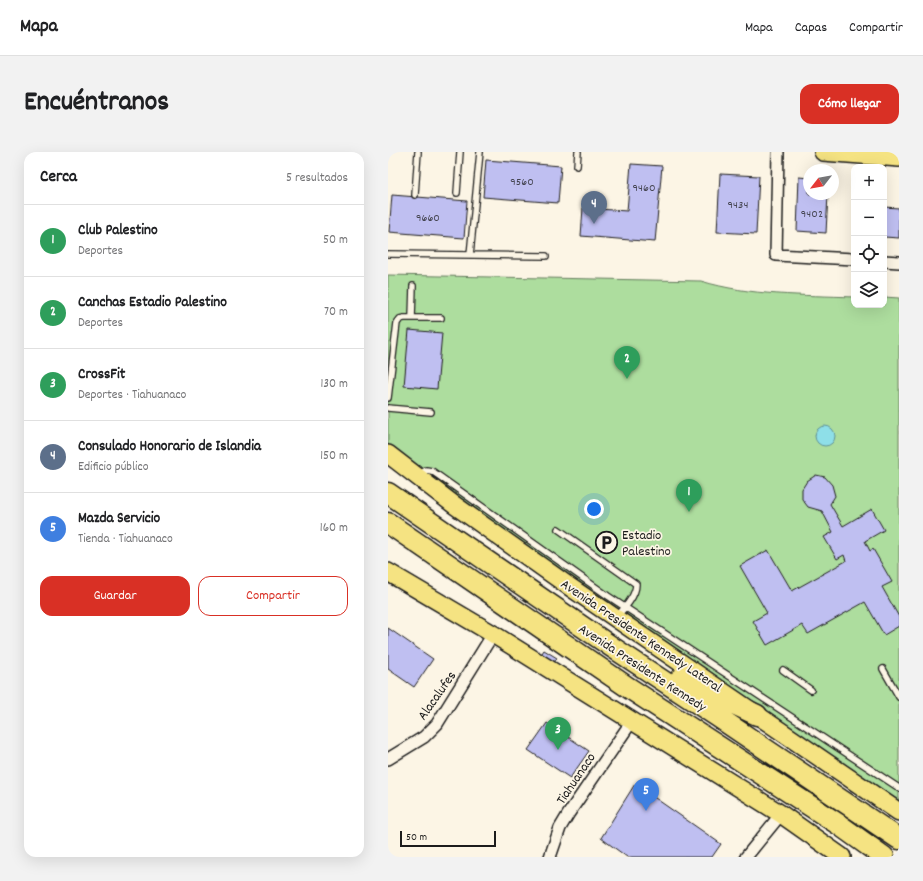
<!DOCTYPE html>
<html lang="es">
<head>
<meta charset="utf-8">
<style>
  body { margin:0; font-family:Dekko,sans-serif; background:#f2f2f2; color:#202124 }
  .controls { position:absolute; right:12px; top:12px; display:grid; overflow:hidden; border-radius:8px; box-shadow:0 4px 16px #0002 }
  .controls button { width:36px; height:36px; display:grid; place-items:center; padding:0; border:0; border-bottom:1px solid #e0e0e0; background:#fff; color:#202124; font:20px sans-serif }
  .compass { position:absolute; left:415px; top:12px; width:36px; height:36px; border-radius:50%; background:#fff; box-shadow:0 4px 16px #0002; rotate:239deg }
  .scale { position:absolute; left:12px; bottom:10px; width:96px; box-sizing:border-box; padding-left:4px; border:2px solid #1c1c1c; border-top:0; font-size:11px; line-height:14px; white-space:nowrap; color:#1c1c1c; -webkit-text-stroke:3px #fcf5e5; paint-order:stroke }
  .you { position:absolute; left:206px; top:357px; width:14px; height:14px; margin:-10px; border:3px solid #fff; border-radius:50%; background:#1a73e8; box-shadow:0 0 0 6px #1a73e833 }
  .badge { display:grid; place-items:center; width:26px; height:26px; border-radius:50%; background:#d93025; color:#fff; font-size:13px; font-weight:700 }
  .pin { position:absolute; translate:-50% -33px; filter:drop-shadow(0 1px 2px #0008) }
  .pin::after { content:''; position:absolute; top:21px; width:14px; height:12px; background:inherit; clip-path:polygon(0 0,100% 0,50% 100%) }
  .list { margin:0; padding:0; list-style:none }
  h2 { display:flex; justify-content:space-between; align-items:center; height:52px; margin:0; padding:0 16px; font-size:17px }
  h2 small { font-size:13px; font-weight:400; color:#757577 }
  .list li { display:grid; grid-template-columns:26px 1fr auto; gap:12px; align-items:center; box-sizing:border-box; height:72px; padding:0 16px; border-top:1px solid #e0e0e0 }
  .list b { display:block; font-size:15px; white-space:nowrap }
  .list p { margin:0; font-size:13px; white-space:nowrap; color:#757577 }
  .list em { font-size:13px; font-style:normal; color:#757577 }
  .actions { display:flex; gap:8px; padding:12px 16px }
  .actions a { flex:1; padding:9px 0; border:1px solid #d93025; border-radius:12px; text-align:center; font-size:14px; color:#d93025 }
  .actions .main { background:#d93025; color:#fff }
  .icon { flex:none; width:22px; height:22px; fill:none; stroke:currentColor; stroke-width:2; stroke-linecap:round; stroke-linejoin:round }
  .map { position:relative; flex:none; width:511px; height:705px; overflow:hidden; border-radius:12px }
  header { display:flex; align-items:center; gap:24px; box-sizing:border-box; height:56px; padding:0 20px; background:#fff; border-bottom:1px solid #e0e0e0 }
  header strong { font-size:19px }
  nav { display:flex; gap:22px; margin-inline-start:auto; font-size:14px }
  .intro { display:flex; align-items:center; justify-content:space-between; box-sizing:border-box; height:96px; padding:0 24px }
  h1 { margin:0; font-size:28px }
  .button { padding:10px 18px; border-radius:12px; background:#d93025; color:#fff; font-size:14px; font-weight:700 }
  main { display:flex; gap:24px; padding:0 24px }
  aside { flex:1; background:#fff; border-radius:12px; box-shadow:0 4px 16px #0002 }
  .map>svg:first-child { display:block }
  .green { fill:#addd9e; stroke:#647c5d }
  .water { fill:#8edfe8; stroke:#609196 }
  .building { fill:#bfbff1; stroke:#1c1c1c }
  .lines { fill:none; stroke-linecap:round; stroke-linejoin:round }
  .service-casing { stroke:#1c1c1c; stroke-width:8 }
  .minor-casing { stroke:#1c1c1c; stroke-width:14 }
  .primary-casing { stroke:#1c1c1c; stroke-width:20 }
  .motorway-casing { stroke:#1c1c1c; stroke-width:23 }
  .service { stroke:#fcf5e5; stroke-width:5.5 }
  .minor { stroke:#fcf5e5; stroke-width:11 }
  .primary { stroke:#f5e382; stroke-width:17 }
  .motorway { stroke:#f5e382; stroke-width:20 }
  .labels { text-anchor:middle; stroke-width:3.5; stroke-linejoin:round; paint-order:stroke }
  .number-label { font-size:12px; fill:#454551 }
  .poi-label { font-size:14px; fill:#1c1c1c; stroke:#fcf5e5; text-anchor:start }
  .street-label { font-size:14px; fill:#1c1c1c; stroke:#fcf5e5 }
</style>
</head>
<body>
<header>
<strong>Mapa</strong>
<nav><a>Mapa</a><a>Capas</a><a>Compartir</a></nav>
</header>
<div class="intro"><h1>Encuéntranos</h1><a class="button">Cómo llegar</a></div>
<main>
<aside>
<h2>Cerca<small>5 resultados</small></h2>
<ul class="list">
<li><span class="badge" style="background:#2e9e5b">1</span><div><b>Club Palestino</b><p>Deportes</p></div><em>50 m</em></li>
<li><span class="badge" style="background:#2e9e5b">2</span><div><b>Canchas Estadio Palestino</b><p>Deportes</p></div><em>70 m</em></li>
<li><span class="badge" style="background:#2e9e5b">3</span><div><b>CrossFit</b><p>Deportes · Tiahuanaco</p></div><em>130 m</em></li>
<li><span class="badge" style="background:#5c6f8a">4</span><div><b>Consulado Honorario de Islandia</b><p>Edificio público</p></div><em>150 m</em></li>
<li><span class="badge" style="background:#3f7fe0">5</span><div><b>Mazda Servicio</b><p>Tienda · Tiahuanaco</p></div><em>160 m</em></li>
</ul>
<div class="actions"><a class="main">Guardar</a><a>Compartir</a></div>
</aside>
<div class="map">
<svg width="511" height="705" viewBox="0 0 511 705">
  <rect width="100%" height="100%" fill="#fcf5e5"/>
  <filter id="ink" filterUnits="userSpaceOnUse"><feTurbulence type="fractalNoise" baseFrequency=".025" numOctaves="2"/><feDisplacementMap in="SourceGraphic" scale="8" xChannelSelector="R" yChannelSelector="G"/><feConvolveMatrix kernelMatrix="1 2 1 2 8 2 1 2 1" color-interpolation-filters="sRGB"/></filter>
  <g filter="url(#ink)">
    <path class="green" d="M0 123 313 129C362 144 415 143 466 145V153H496V145L511 146V658L181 427 0 293Z"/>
    <path class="water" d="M427 284a10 10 0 1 1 20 0a10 10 0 1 1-20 0Z"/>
    <path class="building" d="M98 8 173 14 170 51 95 45Z
      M243 12 274 14 267 90 193 84 195 56 239 59Z
      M332 22 371 24 368 82 329 80Z
      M411 25 421 26V42H440L438 81 409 79Z
      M4 43 79 49 76 86 1 80Z
      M496 55 511 56V86L496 85Z
      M21 178 54 181 49 237 16 234Z
      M428 323 437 325 444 333 447 344 442 352 455 374 484 357 496 378 477 389 482 399 485 397 504 430 494 435 511 465V474L496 483 477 450 420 482 414 473 379 493 365 469 379 461 352 414 380 398 404 439 458 409 456 403 449 407 436 385 445 380 434 359 420 355 414 347V337L419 329Z
      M0 476 45 507 26 535 0 517Z
      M156 498 169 506 165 512 152 504Z
      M159 571 201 599 182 626 140 598Z
      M247 632 333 692 324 705H239L213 686Z"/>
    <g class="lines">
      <defs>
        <path id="service" d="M189 14 190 0
          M69 41 72 0
          M27 43 30 0
          M0 102 158 104
          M82 103 92 0
          M24 166 25 134
          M0 246 9 171 12 167 16 166H53
          M0 256 43 260
          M30 323 38 318 44 319 220 444 511 636
          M170 377 248 432C248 444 237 456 228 465
          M495 517 511 545
          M395 518 423 538"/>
        <path id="minor" d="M390 0 388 103 466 107
          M496 109 511 110
          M0 607 36 585 49 572 105 482
          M162 705 172 676 181 661 244 569
          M358 705 393 662"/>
        <path id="primary" d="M435 0 511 6
          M0 302 65 352 182 435 511 660
          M0 420 105 482 393 662 454 705"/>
        <path id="motorway" d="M0 341 224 495 330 565 511 687
          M0 371 241 536 450 672 496 705
          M292 527 369 563"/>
      </defs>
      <use href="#service" class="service-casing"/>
      <use href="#minor" class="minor-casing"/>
      <use href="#primary" class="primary-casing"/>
      <use href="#motorway" class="motorway-casing"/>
      <use href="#service" class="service"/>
      <use href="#minor" class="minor"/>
      <use href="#primary" class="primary"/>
      <use href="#motorway" class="motorway"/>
    </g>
  </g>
  <defs>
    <symbol id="parking-ring" viewBox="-11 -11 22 22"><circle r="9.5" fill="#fcf5e5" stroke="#1c1c1c" stroke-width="1.5"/><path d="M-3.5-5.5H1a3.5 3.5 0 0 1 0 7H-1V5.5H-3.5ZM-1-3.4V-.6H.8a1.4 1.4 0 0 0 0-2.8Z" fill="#1c1c1c"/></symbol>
  </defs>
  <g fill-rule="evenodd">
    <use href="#parking-ring" x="206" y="378" width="25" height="25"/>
  </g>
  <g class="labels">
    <g class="number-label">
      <text x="134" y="33">9560</text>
      <text x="256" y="39">9460</text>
      <text x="350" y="56">9434</text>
      <text x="424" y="65">9402</text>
      <text x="40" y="69">9660</text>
    </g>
    <g class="poi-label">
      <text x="234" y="387">Estadio<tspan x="234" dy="16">Palestino</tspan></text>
    </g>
    <g class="street-label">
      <text transform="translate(254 483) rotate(34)" y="5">Avenida Presidente Kennedy Lateral</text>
      <text transform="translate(255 515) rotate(33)" y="5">Avenida Presidente Kennedy</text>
      <text transform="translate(48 543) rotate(-55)" y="5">Alacalufes</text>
      <text transform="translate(187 626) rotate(-56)" y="5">Tiahuanaco</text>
    </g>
  </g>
</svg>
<div class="controls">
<button>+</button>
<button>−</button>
<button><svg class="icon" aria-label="locate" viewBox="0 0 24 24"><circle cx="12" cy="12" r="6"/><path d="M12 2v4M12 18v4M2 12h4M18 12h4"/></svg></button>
<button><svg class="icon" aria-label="layers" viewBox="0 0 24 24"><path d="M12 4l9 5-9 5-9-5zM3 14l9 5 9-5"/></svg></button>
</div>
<svg class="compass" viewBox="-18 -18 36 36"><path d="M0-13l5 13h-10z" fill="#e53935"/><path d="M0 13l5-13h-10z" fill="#757577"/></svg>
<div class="scale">50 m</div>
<div class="you"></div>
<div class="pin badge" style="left:301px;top:360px;background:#2e9e5b">1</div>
<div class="pin badge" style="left:239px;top:227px;background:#2e9e5b">2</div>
<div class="pin badge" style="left:170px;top:598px;background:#2e9e5b">3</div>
<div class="pin badge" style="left:206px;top:72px;background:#5c6f8a">4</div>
<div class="pin badge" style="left:258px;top:659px;background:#3f7fe0">5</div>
</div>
</main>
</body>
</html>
